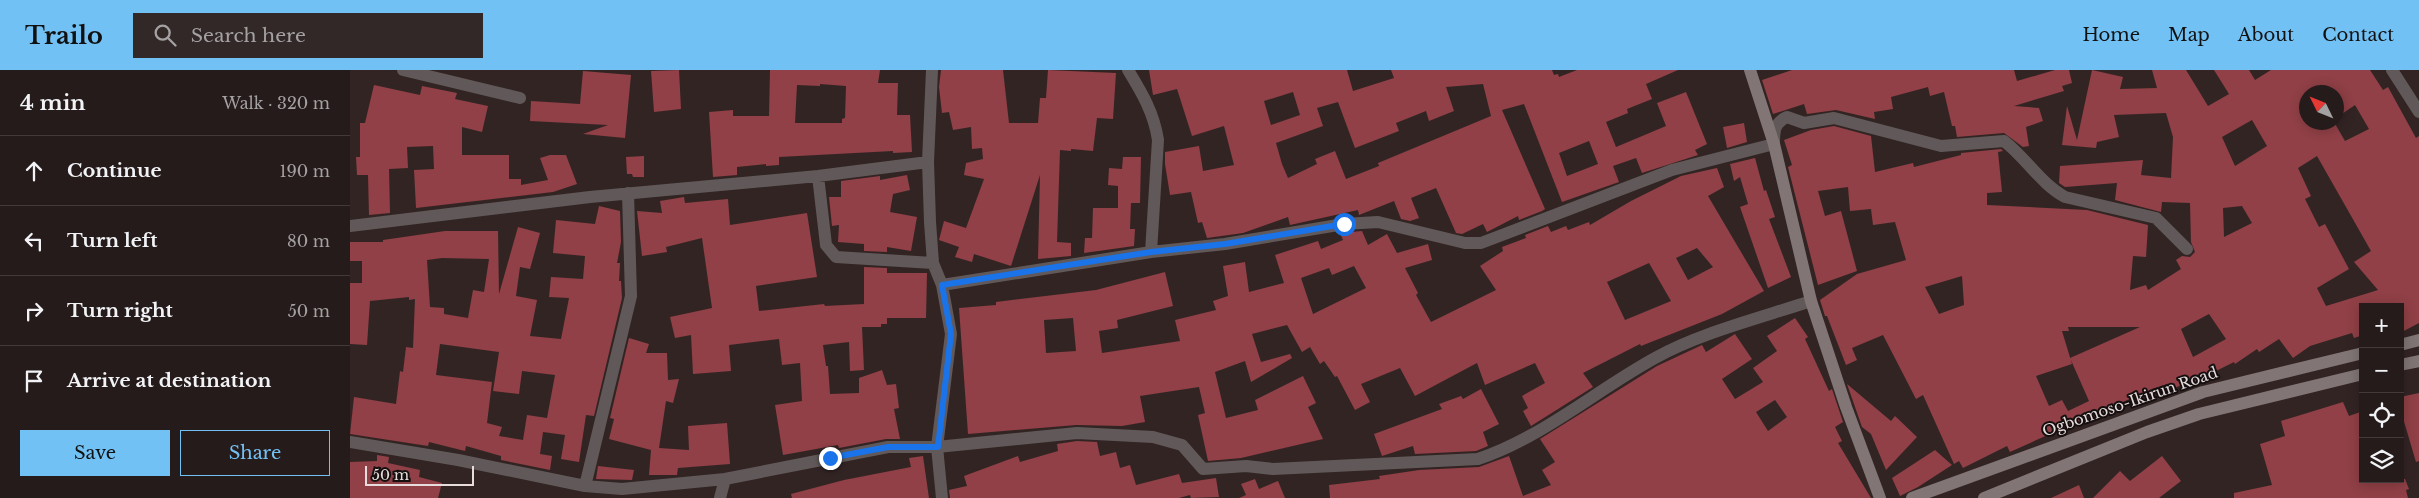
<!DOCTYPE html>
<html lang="en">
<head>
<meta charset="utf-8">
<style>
  body { margin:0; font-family:"Libre Baskerville",serif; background:#322828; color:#f1f3f6 }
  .controls { position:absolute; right:15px; bottom:15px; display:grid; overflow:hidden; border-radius:0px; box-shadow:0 2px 12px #0003 }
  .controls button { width:45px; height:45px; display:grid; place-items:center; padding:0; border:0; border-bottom:1px solid #42393a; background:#261b1b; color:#f1f3f6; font:25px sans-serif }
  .compass { position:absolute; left:1949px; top:15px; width:45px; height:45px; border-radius:50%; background:#261b1b; box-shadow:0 2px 12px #0003; rotate:313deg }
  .scale { position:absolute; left:15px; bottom:12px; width:109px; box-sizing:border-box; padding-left:5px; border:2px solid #e7dcdc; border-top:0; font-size:14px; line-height:18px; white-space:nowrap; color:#e7dcdc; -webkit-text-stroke:4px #160f0f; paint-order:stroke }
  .stop { position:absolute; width:15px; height:15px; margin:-11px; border:4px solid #1a73e8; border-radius:50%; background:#fff }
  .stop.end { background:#1a73e8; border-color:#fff; box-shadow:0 1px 5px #0008 }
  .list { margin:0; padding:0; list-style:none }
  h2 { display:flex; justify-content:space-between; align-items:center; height:65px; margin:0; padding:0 20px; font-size:21px }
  h2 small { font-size:16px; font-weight:400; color:#a4a1a3 }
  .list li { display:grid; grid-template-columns:32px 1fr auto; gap:15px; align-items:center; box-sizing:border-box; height:70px; padding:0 20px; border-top:1px solid #42393a }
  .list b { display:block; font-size:19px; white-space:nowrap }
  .list em { font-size:16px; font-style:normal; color:#a4a1a3 }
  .actions { display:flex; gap:10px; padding:15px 20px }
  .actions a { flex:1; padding:11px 0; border:1px solid #72c1f5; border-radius:0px; text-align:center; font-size:18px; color:#72c1f5 }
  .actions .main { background:#72c1f5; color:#111 }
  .icon { flex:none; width:28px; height:28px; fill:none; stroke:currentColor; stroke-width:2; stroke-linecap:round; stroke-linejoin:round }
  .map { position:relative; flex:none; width:2069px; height:428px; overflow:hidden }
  header { display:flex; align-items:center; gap:30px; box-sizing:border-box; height:70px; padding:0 25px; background:#72c1f5; color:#111 }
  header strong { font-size:24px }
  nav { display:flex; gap:28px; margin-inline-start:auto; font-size:18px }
  .search { width:350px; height:45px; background:#322828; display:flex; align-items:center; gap:12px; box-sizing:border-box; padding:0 18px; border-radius:0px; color:#a4a1a3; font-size:19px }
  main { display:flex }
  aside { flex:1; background:#261b1b }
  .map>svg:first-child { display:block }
  .building { fill:#904046; fill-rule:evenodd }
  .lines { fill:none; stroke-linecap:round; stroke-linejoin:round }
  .street { stroke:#615959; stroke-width:12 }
  .secondary { stroke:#817575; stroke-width:12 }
  .route { stroke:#1a73e8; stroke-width:6 }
  .labels { text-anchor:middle; stroke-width:4; stroke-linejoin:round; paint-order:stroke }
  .street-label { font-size:15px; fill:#e7dcdc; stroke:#160f0f }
</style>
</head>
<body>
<header>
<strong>Trailo</strong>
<div class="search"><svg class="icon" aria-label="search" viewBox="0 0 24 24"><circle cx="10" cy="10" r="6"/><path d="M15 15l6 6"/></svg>Search here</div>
<nav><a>Home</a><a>Map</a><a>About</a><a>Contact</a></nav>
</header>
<main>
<aside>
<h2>4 min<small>Walk · 320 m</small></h2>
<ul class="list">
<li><svg class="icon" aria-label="ahead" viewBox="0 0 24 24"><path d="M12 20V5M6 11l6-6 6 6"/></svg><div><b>Continue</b></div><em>190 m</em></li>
<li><svg class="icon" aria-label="left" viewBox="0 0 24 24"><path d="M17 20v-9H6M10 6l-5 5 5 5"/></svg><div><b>Turn left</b></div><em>80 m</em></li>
<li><svg class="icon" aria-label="right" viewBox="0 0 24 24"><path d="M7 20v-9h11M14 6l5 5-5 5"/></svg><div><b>Turn right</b></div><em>50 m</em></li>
<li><svg class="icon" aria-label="arrive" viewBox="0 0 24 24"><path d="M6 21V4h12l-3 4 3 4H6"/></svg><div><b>Arrive at destination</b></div></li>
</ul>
<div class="actions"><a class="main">Save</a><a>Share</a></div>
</aside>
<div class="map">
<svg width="2069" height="428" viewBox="0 0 2069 428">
  <rect width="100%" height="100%" fill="#332424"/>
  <path class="building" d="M329 0 331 39 304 42 301 1Z
    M420 0H530L528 13H548L547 45H560L562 82 543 83V81L429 87V95L416 96V94L387 97V105L363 107 359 42 383 40V46H419ZM470 14 496 16 495 48 492 49V53H445L447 15 470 16Z
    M591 0H653L659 53H688L690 28H696L698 0 766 3 763 49 747 48 743 81 721 79V81L710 80 707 172 721 173V186L688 189 690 105 661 196 624 184 622 192 605 187 609 177 589 170 594 151 616 158 634 109 614 105 616 93 633 89 632 78 622 79 621 57 603 60 599 42 592 43 589 17Z
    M799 0H997L1003 21 1044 8 1041 0H1202L1204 5 1208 4 1209 7 1227 0H1328L1296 14 1302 29 1277 39 1278 43 1256 52 1266 77 1316 56 1307 33 1336 22 1357 74 1345 80 1348 85 1292 103 1286 88 1263 96 1269 112 1212 132 1174 34 1152 40 1195 139 1192 141 1169 150 1168 146 1137 162 1133 154 1112 164 1106 163 1086 118 1061 128 1069 148 1060 151 1051 149 1044 131 1009 145 1008 140 940 155 938 147 893 163 857 168 852 152 848 153 841 122 820 125 815 94V82L849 76 853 101 884 95 874 56 842 66 827 19 803 25ZM1133 14 1141 46 1028 93 1029 96 996 109 985 81 965 89 967 94 938 108 932 94 926 73 973 56 967 38 988 32 1005 78 1049 61 1046 53 1076 41 1079 51 1104 41 1096 17ZM943 22 950 45 921 55 914 31ZM1239 71 1248 94 1217 106 1209 83Z
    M1442 0H1664L1667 11 1705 0H1719L1722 13 1712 16 1714 21 1664 36 1689 38 1693 51 1676 57 1679 76 1673 77 1654 63 1607 67 1605 56H1602L1594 22 1580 26 1578 17 1541 27 1543 39 1524 42 1525 49 1486 40 1457 44 1454 34 1423 44 1412 10Z
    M1742 0 1773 7 1770 19 1807 18 1802 0H1836L1858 36 1879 24 1864 0H1899L1905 10 1921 0H2020L2033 20 2038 17 2066 68 2069 66V253L2050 263V237H2013V265L2004 268 2002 263 1960 276 1943 288 1929 269 1909 282 1907 279 1885 294 1884 292 1844 312 1843 310 1820 320 1817 314 1802 319 1757 339 1758 341 1730 354 1729 351 1660 382 1657 376 1613 398 1609 391 1604 394 1573 325 1566 329 1533 265 1502 278 1507 290 1496 295 1477 246H1475L1470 230 1507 204 1556 190 1545 152 1523 155 1521 139 1500 141 1498 117 1468 121 1475 146 1491 141 1507 201 1468 215 1438 97 1442 95 1434 70 1461 60 1484 56 1521 66 1525 102 1563 93 1564 97 1611 85V83L1651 79 1653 81 1648 82 1652 122 1637 123V135L1737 140 1798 155 1796 187 1783 186 1780 220 1796 215 1798 220 1831 199 1826 190 1832 186 1840 187 1845 182 1841 172 1840 133 1812 132 1811 142 1765 130 1767 113 1715 117 1709 113 1710 96 1793 90 1791 105 1821 108 1823 67 1816 43 1764 45 1769 67 1747 72 1746 78 1712 75 1717 36 1727 70ZM1956 22H1986V48L2005 35 2019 59 1995 71 1984 52H1956ZM1902 50 1917 76 1885 96 1872 67ZM1967 86 2021 181 2004 192 2028 220 1976 236 1967 218 1999 199 1975 154 1969 157 1955 129 1961 126 1948 98ZM1892 136 1902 153 1874 167 1873 138ZM1612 206 1614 235 1589 244 1575 217ZM1859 244 1876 269 1843 287 1831 259ZM1718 257H1790L1720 288 1739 331 1718 341 1712 330 1699 336 1686 306 1722 294 1712 261H1719Z
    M233 1 281 5 275 68 233 64 258 55 180 51 181 31 230 34Z
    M24 15 70 25 72 16 107 23 105 29 138 36 132 62 112 57V85H159V109H171V115L198 110 190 88 200 85H216L227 114 203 122 66 138 64 100 84 99 83 76 57 77 58 98 39 99 40 143 19 145 18 105H7L6 87H10V53H15Z
    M1394 53 1397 72 1377 78 1373 57Z
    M294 86V107H283L282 104H277L276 87Z
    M773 87H791L790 133H781L780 159H785L784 176 734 183 735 168H742L743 138H768V116L758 115 759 98 772 99Z
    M1405 88 1414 121 1416 120 1425 147 1419 149 1441 207 1418 218 1390 137 1398 134 1390 107 1384 111 1380 94Z
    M1367 98 1374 117 1358 126 1414 221 1372 244 1291 276 1290 274 1233 303 1243 317 1181 356 1173 341 1178 338 1172 326 1195 313 1185 293 1135 315 1127 293 1065 326 1050 298 1011 314 1020 332 1005 340 987 306 985 307 974 291 970 294 960 277 952 282 937 255 902 264 911 292 940 284 942 288 901 312 895 291 865 302 876 348 908 340 905 330 953 306 966 333 958 337 973 369 891 388 858 391 848 345 855 343 849 317 790 326 795 352 772 356 726 355 618 364 609 238 646 235V232L746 220 815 202 823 236 767 250 768 258 749 261 752 283 830 271 825 250 866 240 863 231 878 226 873 196 895 192 899 222 934 213 925 185 968 171 971 179 993 170 990 163 1012 161 1018 175 1037 164 1047 183 1078 174 1082 190 1055 198 1068 223 1066 225 1081 252 1146 220 1130 196 1153 181 1152 177 1176 168 1175 165 1198 156 1201 162 1216 156 1218 160 1239 152 1240 155 1281 131 1331 106ZM1347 178 1363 197 1338 210 1326 188ZM1299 193 1321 231 1275 250 1257 212ZM1004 196 1016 218 963 244 951 208 979 198 982 205ZM723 248 726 281 696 283 694 250Z
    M557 105 560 120 543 124 540 142 567 147 561 181 537 177V182L514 181V174L488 172 489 155 482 156 479 127H491V111L530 106V110Z
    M334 127 335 133 378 129 380 155 457 143 467 207 406 216 409 241 474 234 475 236 514 234V197L537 198V203H577L576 248H537V254H531V257H512L514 300 500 301 499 272 473 275 476 296H478L480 324 509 323V308L532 300 537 315 546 314 549 338 544 339 550 369H536L489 378 488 375 433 385 425 335 452 331 450 293 432 295 429 269 379 275 381 301 343 304 341 265 325 268 320 247 362 238 352 168 316 177 317 182 292 186 287 141 312 143 310 131Z
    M249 136 270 141 271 172 267 193H270L269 211H271L272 228 244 346 236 345 229 392 211 389 215 365 193 362 190 384 202 386 200 400 151 390V386L116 376 115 381 79 372 78 376 0 364 4 327 46 334 50 301 53 302 56 277 63 278 65 229 59 230V227L20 231 17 275 0 274V213H12V191H0V172H33V170L95 161H148L149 224 168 157 190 163 180 199 170 197 166 226 187 230 180 266 211 269 219 228 199 227 201 207 233 209 235 186 203 183 206 150 245 154ZM92 188 139 189 134 222 123 220 118 248 94 244V238L80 237 77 190ZM90 274 149 282 143 321 169 324 172 301 205 305 197 348 177 345 173 370 149 366 152 357 137 353 142 312 86 305Z
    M1445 248 1458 267 1455 269 1479 321 1482 319 1493 352 1485 357 1492 371 1488 373 1521 428H980L979 415 1030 409 1029 406 1069 400 1129 397 1159 386 1173 426 1201 415 1192 400 1205 392 1190 369 1307 296 1352 275 1356 282 1385 264 1402 289 1372 309 1385 329 1413 312 1403 298 1427 281 1417 266ZM1425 330 1437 347 1418 361 1406 342Z
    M279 268 299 274 296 283H317L318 310 329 309 323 333 316 331 309 378 339 380 338 356 377 353 380 394 328 398 327 405H299L301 380 259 369 264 349 260 348Z
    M1497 314 1541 351 1545 346 1567 367 1536 400 1521 364 1512 357Z
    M1131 319 1149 354 1133 362 1138 376 1126 381 1065 384 1063 376 1032 386 1024 364 1092 339 1089 334 1111 326 1113 329Z
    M2069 323V391L2066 392 2050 338V327Z
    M1993 332 1999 346 2013 341V409H2055L2059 419 2056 420 2058 428H1884V423L1922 415 1910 374 1935 366 1931 351Z
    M727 371 747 372 750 386 766 382 770 398 780 395 786 415 829 404 832 413 866 408 869 427 841 428 840 425 829 428H600L599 420 617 416 614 406 668 386 670 392 708 381 707 374Z
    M1585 380 1602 395 1568 417 1550 426 1542 408Z
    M27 385 39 387 38 393 70 400 69 407 92 413 88 428H0V392L27 391Z
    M573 386 579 428H442L441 424 494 410 561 397 559 388Z
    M1812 386 1831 411 1809 428H1743L1770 401 1780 411Z
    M248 396 284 400 282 410 246 409Z
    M905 409 909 419 928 411 935 428H889L896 425 891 414Z
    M1729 415 1734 428H1701Z"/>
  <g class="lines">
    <path class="street" d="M53 0 170 28
      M582 0 578 92 580 152 583 193 592 215 601 264 587 377 592 428
      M778 0C792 23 804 43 808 70L801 182
      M2042 0 2069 42
      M468 106 476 175 486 187 583 193
      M0 156 240 127 468 106 578 92
      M592 215 801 182 875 174 994 154 1028 152 1115 173H1131L1322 100 1424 74C1424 61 1424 53 1437 47L1454 53 1484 48 1591 76 1654 71C1676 88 1691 114 1715 127L1806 148 1837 179
      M0 372 108 390 235 416 272 419 375 409 538 377H587L727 363 803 367 832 375 853 399 896 396 923 399 1128 389C1193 367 1245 321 1305 288 1349 263 1413 247 1461 231
      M235 416 281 226 278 123
      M370 428 375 409"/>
    <path class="secondary" d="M1400 0 1424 74 1461 231 1496 337 1530 428
      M2050 275 2069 270
      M2050 295 2069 291
      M1562 428 1853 322 2013 283
      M1634 428 1797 362 1849 344 2013 304"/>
  </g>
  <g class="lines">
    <path class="route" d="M480 388 538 377H588L601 264 592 215 801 182 875 174 994 154"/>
  </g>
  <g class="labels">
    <g class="street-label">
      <text transform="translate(1780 332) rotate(-19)" y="5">Ogbomoso-Ikirun Road</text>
    </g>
  </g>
</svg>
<div class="controls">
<button>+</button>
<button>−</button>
<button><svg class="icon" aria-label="locate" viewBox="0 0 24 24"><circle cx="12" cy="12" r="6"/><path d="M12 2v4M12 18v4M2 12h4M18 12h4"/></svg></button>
<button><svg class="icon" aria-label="layers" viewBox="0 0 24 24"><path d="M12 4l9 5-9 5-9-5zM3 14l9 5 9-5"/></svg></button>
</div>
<svg class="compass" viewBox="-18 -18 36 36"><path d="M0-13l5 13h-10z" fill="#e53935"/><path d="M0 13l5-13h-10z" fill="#a4a1a3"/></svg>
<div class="scale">50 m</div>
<div class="stop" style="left:994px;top:154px"></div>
<div class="stop end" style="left:480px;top:388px"></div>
</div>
</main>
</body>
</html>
